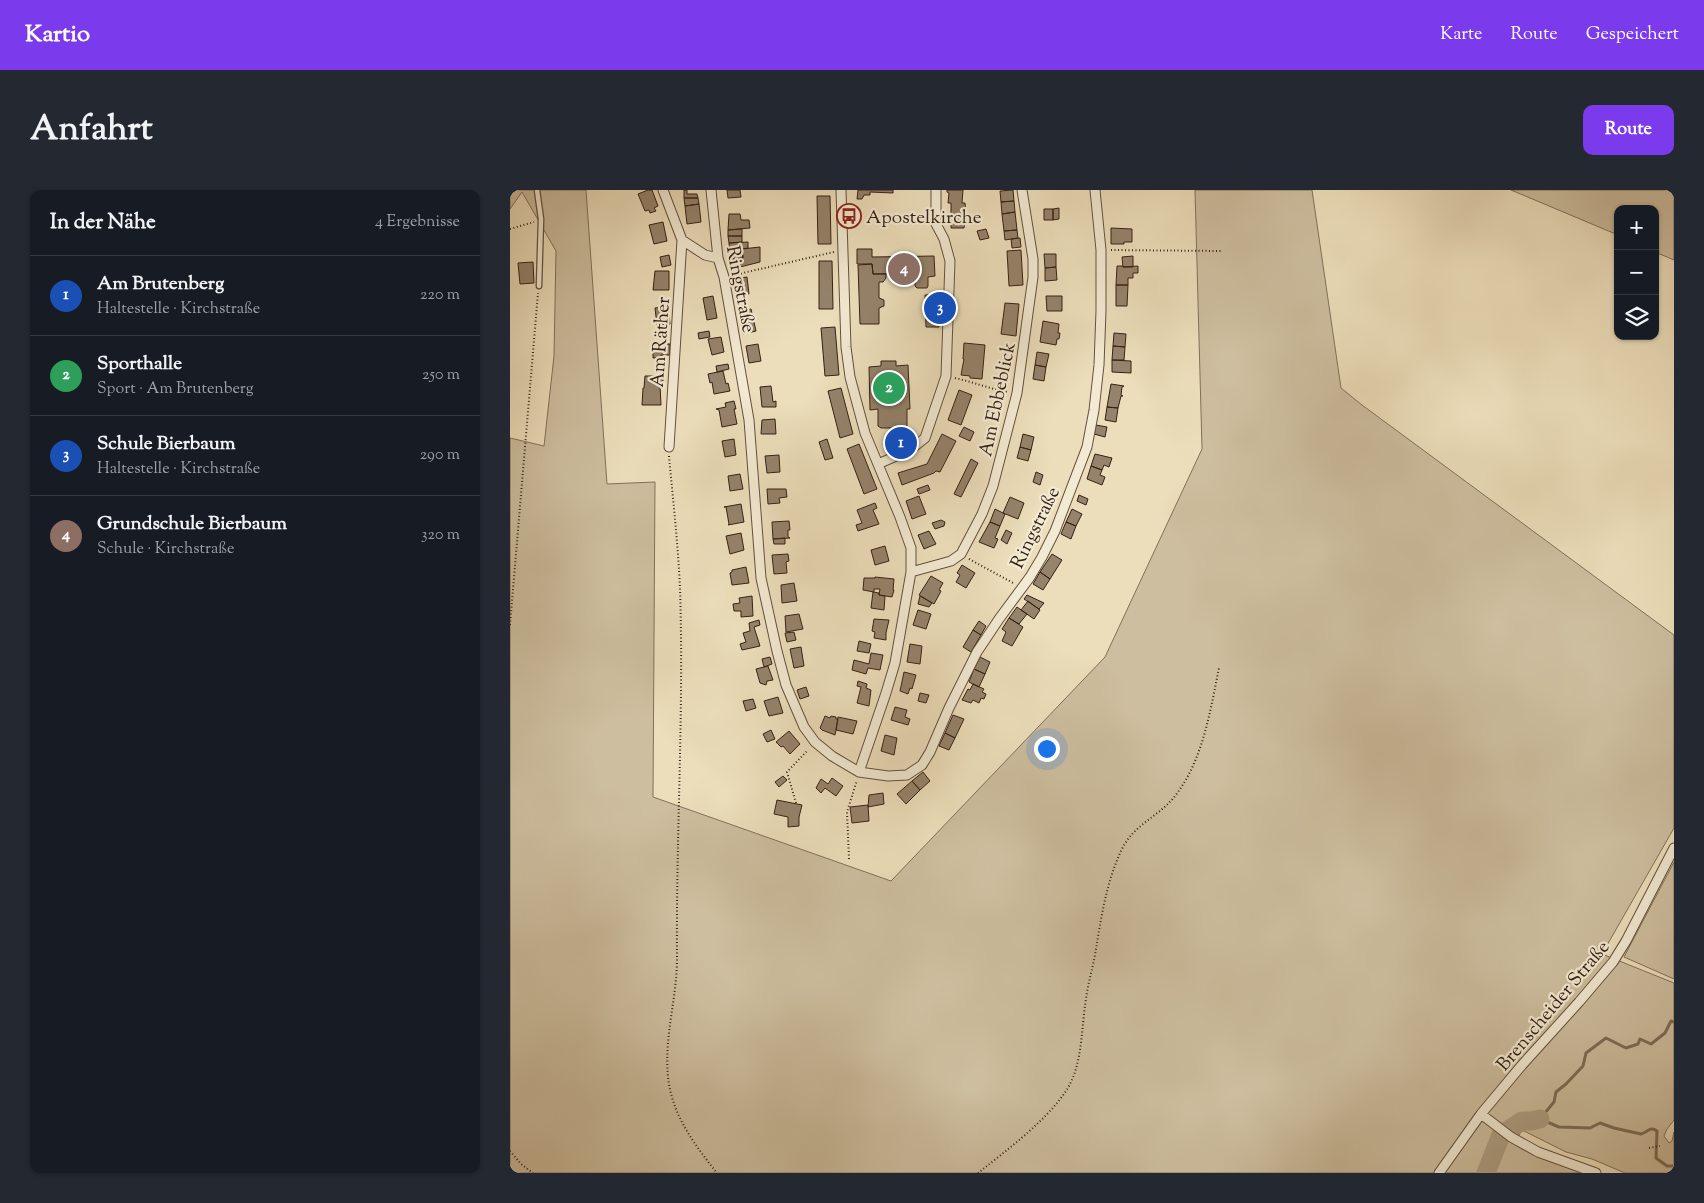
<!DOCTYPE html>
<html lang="de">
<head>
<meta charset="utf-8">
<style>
  body { margin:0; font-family:"Sorts Mill Goudy",serif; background:#242831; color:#f1f3f6 }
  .controls { position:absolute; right:15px; top:15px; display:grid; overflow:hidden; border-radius:10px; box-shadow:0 1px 4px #0004 }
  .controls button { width:45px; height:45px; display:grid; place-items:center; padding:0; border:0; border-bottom:1px solid #363941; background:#171b24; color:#f1f3f6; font:25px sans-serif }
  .you { position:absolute; left:536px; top:558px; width:18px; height:18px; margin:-12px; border:4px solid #fff; border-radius:50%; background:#1a73e8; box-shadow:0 0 0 8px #1a73e833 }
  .badge { display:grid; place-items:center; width:32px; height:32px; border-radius:50%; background:#7c3aed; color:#fff; font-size:16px; font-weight:700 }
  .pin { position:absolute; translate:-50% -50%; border:2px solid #fff; box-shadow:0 1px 5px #0006 }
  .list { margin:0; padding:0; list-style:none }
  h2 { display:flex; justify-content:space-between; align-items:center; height:65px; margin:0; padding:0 20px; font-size:21px }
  h2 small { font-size:16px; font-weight:400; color:#9ea1a6 }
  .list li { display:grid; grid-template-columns:32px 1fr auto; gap:15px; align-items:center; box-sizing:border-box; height:80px; padding:0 20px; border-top:1px solid #363941 }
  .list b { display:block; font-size:19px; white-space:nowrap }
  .list p { margin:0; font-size:16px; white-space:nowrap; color:#9ea1a6 }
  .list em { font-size:16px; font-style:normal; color:#9ea1a6 }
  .icon { flex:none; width:28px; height:28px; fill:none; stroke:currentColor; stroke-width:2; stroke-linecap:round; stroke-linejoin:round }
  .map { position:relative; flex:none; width:1164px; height:983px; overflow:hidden; border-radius:10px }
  header { display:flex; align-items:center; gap:30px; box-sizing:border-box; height:70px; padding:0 25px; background:#7c3aed; color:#fff }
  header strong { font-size:24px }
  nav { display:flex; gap:28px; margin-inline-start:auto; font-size:18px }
  .intro { display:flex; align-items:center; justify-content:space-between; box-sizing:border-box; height:120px; padding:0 30px }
  h1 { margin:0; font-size:35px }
  .button { padding:12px 22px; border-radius:10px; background:#7c3aed; color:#fff; font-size:18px; font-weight:700 }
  main { display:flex; gap:30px; padding:0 30px }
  aside { flex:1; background:#171b24; border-radius:10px; box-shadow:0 1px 4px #0004 }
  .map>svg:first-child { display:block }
  .green { fill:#cdbe9f; stroke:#82705a }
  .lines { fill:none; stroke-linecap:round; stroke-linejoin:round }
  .stream { stroke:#7e6c57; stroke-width:3 }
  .river { stroke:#ae9e83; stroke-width:19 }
  .building { fill:#95836b; stroke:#362115 }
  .service-casing { stroke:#64503e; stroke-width:7 }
  .minor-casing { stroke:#64503e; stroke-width:11 }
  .path { stroke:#362115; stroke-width:2; stroke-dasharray:1 2.5; stroke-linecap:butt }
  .service { stroke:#f3ead3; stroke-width:4.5 }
  .minor { stroke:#f3ead3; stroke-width:9 }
  .labels { text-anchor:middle; stroke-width:4.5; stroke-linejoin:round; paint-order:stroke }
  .poi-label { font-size:19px; fill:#362115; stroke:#f3ead3; text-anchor:start }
  .street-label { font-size:19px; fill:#362115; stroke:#f3ead3 }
</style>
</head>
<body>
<header>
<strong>Kartio</strong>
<nav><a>Karte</a><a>Route</a><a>Gespeichert</a></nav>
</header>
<div class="intro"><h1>Anfahrt</h1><a class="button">Route</a></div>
<main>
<aside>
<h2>In der Nähe<small>4 Ergebnisse</small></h2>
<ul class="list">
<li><span class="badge" style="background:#1a4fb4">1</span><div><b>Am Brutenberg</b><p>Haltestelle · Kirchstraße</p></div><em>220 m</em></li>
<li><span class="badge" style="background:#2e9e5b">2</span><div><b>Sporthalle</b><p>Sport · Am Brutenberg</p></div><em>250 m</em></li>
<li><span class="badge" style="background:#1a4fb4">3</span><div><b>Schule Bierbaum</b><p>Haltestelle · Kirchstraße</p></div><em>290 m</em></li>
<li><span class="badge" style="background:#8d6e63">4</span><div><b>Grundschule Bierbaum</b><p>Schule · Kirchstraße</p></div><em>320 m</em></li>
</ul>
</aside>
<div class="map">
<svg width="1164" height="983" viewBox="0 0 1164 983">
  <rect width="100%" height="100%" fill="#ecdebb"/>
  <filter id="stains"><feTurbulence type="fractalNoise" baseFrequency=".004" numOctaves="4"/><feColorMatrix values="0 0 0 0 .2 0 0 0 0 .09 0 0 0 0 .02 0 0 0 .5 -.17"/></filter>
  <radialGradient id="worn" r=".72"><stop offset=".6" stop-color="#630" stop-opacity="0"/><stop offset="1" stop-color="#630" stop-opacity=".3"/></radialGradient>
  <path class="green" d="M0 0H76L97 294 145 292 143 607 381 691 595 467 692 259 685 0H802L831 198 852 215 1164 445V638L1092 764 1164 793V930L1157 939 1154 946 1159 953 1162 951 1164 942V983H1115L1082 969 1056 962 1012 940 1005 952 1081 983H0V248L34 256 44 166 46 61 12 2 0 19Z
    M1001 0H1164V70L1145 62V19H1108V45Z
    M1164 672V789L1114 767Z"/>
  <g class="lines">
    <path class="stream" d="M1164 832 1161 831 1155 843 1141 854 1130 849 1128 854 1116 858 1096 848 1076 863 1073 876 1056 894 1046 902 1044 912 1030 929 1049 937 1080 938 1090 933 1104 938 1131 944C1138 942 1140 936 1147 941L1146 968 1157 976H1164"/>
    <path class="river" d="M976 983 991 945 1012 931H1021L1030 929"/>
  </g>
  <path class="building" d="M138 0H142L148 16 144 18 146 21 140 23 139 20 135 21 128 4Z
    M174 0H177V4H187L188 8H174Z
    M217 0H230L231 7 218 8Z
    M348 0H383V3L360 2V5H354L352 9H347Z
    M437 0H453L452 13H455L456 22 454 38H441V27H439V24H441V13H438L439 3 437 2Z
    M503 0 504 11 491 12 490 1Z
    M307 6H320L321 54H308Z
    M174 8H188L189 14 175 16Z
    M504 11 505 22 492 24 491 12Z
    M189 14 191 32 177 34 175 16Z
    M549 18V29L543 30V19Z
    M534 19H543V30H534Z
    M505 22 507 40 494 41 492 24Z
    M219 24H230L231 30H239L240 38 218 40Z
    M153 32 157 51 144 54 139 35Z
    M601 38 622 39V52H614V54H601Z
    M232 39V46H218V40Z
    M476 39 479 48 470 50 467 41Z
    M507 40 508 48 495 50 494 41Z
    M218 46H232V52L219 53Z
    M510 48 511 57 502 58 501 49Z
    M238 52V58L232 59 233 68 220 69 219 53Z
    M250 57V72L222 79 220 69 233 68 232 59Z
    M347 59H362V67L424 66 425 86 418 87V96L417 98H407L405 96V83L363 84 362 74H347Z
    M511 60 513 95 499 96 497 61Z
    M534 64H546V77L535 78Z
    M159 65 161 75 152 77 150 67Z
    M623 66V77H613L612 67Z
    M309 71H322L323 119H309Z
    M23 72 24 93 10 94 8 73Z
    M362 74 363 84H376V88L373 92H369V108L374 110V116L369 118V134H350L348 75Z
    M607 76H613V77L628 76V83H623V88H618V95H606Z
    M546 77 547 90 535 91V78Z
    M145 81H159V100H143Z
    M237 87 239 104 226 106 224 89Z
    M606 95H618L617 116H606Z
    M428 104 429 137H416L415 105Z
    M203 106 207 128 197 130 193 108Z
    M536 106H552V121H537Z
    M495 113 509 114 506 146 491 144Z
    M158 116 160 134 147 135 145 118Z
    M241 119 246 141 233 144 229 122Z
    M533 131 549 134 548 143H550L549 149H547L546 155 530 152Z
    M325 137 329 185 315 186 311 138Z
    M199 141 200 147 189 149 188 143Z
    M604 143 616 144 615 157 603 156Z
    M211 147 214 162 202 165 198 149Z
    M454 153 475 155 472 189 460 188V186L451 185 454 169H453Z
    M143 154H160V165H151L150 168H143Z
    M248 154 251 171 239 173 236 156Z
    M603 156 615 157 614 170H602Z
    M527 162 539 164 536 177 525 175Z
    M602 170 621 171V183L602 182Z
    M371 171H386V176L398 175 400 219H397V236L394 238H371L368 236V219L360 220 359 177 371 176Z
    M218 174 219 179 207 182 206 176Z
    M525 175 536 177 534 191 523 189Z
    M213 181 216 194 218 193 220 201 204 204 202 192 200 193 198 184Z
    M135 186H153V195H150L151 215H132L133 198H134Z
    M601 194 614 196 612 197 611 205 613 206H611L608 218 597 217Z
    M261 196 263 212 266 211V217H252L250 197Z
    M331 198 343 244 330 248 318 201Z
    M449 200 462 205 451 235 438 230Z
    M224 211 226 219H224L227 234 212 237 209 220 206 219 216 217 215 213Z
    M597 217 608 218 606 232 595 230Z
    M265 229 266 244H251L252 230Z
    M586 235 597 237 595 247 584 244Z
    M454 237 464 242 460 251 449 246Z
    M432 244 446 251 430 282 426 281 424 283 392 295 388 283 417 274Z
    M513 244 524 247 521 260 510 257Z
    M224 249 226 265 215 267 212 251Z
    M317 249 323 268 315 270 309 252Z
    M349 254 367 299 354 304 337 259Z
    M510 257 521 260 518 271 507 268Z
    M585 264 602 268 599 277 594 275 592 280 581 276Z
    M269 265 270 282 257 283 255 266Z
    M461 269 468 273 451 307 444 304Z
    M581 276 592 280 590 285 595 287 592 295 577 289Z
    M526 282 533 285 530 295 523 292Z
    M230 284 233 299 220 301 218 286Z
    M418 295 420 300 409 304 407 299Z
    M257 299H276L277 307 269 308 270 313 258 314Z
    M569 305 578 309 576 315 567 311Z
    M409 306 416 324 402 329 396 311Z
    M500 307 514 313 508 329 493 323Z
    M365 313 367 318 363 320 369 334 348 341 346 335 352 333 347 320Z
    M231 314 234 332 218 335 219 334 216 317H214Z
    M485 319 495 324 490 336 480 332Z
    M562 319 572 324 566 336 556 332Z
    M431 330 435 332 434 336 425 339 422 333Z
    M279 331 280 340H278V347L280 348 263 349 262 332Z
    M480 332 490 336 485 348 488 349 484 358 469 352Z
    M556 332 566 336 561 349 551 344Z
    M496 340 502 343 497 354 491 350Z
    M419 341 426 354 414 359 408 345Z
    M231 343 234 360 220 364 216 346Z
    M275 348V354H264L263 349Z
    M375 356 379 371 365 375 361 360Z
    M278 364 279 371 276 372 277 383 264 384 262 365Z
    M542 364 552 370 540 389 530 382Z
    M452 375 465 383 456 398 446 392 450 385 447 383Z
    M236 377 239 393 222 395 220 383 222 382V380Z
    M530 382 540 389 533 400 523 394Z
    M421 386 433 393 429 400 431 401 430 403 424 414 409 405Z
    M365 387 384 389 383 400H384L382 407 369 405 370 399H364V402L353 400 354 388H365Z
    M284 393 287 411 272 413 271 395Z
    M363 402 369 403V405L375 406 374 420 361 418Z
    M517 405 534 413 529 419 514 409Z
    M242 406 243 426 231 427V421H224L223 414 230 413 229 408Z
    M410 406 422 413 419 417 408 414Z
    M518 411 530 420 524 429 511 420Z
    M507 417 517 424 509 434 499 428Z
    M408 420 421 424 416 439 403 435Z
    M289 424 293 439 276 442 275 426Z
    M499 428 513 437 502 456 492 451 496 442 492 439Z
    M364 429 379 430 376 443V450L364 448 365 442 362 441Z
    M249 430 250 435 244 437 250 456 232 460 230 454 236 452 233 443 240 441 239 433Z
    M469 431 476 436 471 445 463 440Z
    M463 440 471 445 461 462 453 457Z
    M284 442 286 450 277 452 275 443Z
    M349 451 361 454 359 463 347 461Z
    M400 454 412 456 410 474 397 472Z
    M291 457 294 476 284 478 280 459Z
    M361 463 373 465 370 480 358 478 356 484 342 480 344 470 359 474Z
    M260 467 262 474 254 477 252 469Z
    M470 467 480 472 475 484 464 479Z
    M258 476 263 490 257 491 256 495 250 493 246 479Z
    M464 479 475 484 469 497 459 492Z
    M394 482 406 485 402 499 400 498 398 504 390 501Z
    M348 491 357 494 356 498 361 500 359 516 347 513 351 497 347 496Z
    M463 494 474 499 472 502 476 504 474 509 471 508 469 513 463 510 461 513 452 510 458 499 460 500Z
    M296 497 299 506 290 509 287 500Z
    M410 503 419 505 416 513 408 511Z
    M268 507 273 523 259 526 254 511Z
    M243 509 246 518 236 521 233 511Z
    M385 517 397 520 395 527 400 529 398 535 381 530Z
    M443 525 454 529 445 548 435 543Z
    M315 526 320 528 321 526 326 527V529H328L325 545 312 540 310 538Z
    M328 527 347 531 343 544 326 540Z
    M261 540 265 549 257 552 253 544Z
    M279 541 290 554 280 564 273 556 271 557 266 552Z
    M435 543 445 548 439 560 429 556Z
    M375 545 387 548 384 565 371 561Z
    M413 582 420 591 410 600 402 591Z
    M273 586 277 590 269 597 265 592Z
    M322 588 333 596 326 606 315 598 311 603 306 598 311 589 318 594Z
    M402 591 410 600 396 614 387 604Z
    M373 603 374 614 358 617 359 605Z
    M267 610 292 615 289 627V636L278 637V627L264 624Z
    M358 615 359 631 342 633 340 617Z"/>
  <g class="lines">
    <defs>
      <path id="service" d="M27 0 31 29 29 96"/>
      <path id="minor" d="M153 0 172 50 159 257
        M201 0 208 68 214 87 239 230 251 388 267 461 276 495 294 537 305 552 322 566 349 582 378 586 397 585 412 575 420 562 439 518 467 462 489 429 520 387 532 367 545 341 577 257 584 220 589 175 591 121V60L585 0
        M331 0 336 157 340 187 355 243 390 327 401 358V382L385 473 376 503 349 582
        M172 50 195 65 208 68
        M368 274 400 260 415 248 436 186 440 71 434 49 426 34V0
        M401 382 441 371 451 364 472 324 483 296 507 203 523 87V69L512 0
        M971 924 1001 947 1028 962 1086 983
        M929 983 971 924 1012 875 1069 812 1103 772 1116 751 1164 658"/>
    </defs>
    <use href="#service" class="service-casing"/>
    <use href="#minor" class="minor-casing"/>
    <path class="path" d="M0 39 24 32
      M601 60 711 61
      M224 85 324 62
      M445 188C463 192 480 199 498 202
      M159 266C163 310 168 354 170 398 174 521 166 644 167 768 167 808 154 847 158 887 162 925 184 954 207 983
      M459 369 505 394
      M0 435 28 103
      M286 613 277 582 298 560
      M339 669 337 622 347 590
      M1139 958 1150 956
      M0 961 11 974 23 983
      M468 983C497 960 535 932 556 901 573 875 571 839 576 809 578 794 582 780 585 765 591 729 596 692 612 659 623 635 651 625 665 606 693 570 700 522 709 478"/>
    <use href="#service" class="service"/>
    <use href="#minor" class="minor"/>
  </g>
  <defs>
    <symbol id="bus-ring" viewBox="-11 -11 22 22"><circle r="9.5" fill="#f3ead3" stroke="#8f2418" stroke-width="1.5"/><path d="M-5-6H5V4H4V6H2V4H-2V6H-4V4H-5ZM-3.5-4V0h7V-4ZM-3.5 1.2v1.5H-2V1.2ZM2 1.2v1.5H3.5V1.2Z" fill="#8f2418"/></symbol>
  </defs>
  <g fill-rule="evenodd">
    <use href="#bus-ring" x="325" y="12" width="28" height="28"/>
  </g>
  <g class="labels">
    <g class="poi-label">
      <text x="356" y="33">Apostelkirche</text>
    </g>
    <g class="street-label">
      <text transform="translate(232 99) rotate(79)" y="7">Ringstraße</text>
      <text transform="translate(149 152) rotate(-86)" y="7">Am Räther</text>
      <text transform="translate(486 209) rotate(-78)" y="7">Am Ebbeblick</text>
      <text transform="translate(524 337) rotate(-64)" y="7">Ringstraße</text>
      <text transform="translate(1042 815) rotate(-50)" y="7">Brenscheider Straße</text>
    </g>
  </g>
  <rect width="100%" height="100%" filter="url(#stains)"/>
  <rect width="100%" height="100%" fill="url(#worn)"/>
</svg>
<div class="controls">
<button>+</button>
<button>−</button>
<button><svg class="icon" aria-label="layers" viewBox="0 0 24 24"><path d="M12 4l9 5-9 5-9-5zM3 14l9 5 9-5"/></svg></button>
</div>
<div class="you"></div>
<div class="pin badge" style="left:391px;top:253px;background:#1a4fb4">1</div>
<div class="pin badge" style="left:379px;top:198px;background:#2e9e5b">2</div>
<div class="pin badge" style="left:430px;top:118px;background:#1a4fb4">3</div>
<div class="pin badge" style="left:394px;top:79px;background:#8d6e63">4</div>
</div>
</main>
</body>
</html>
